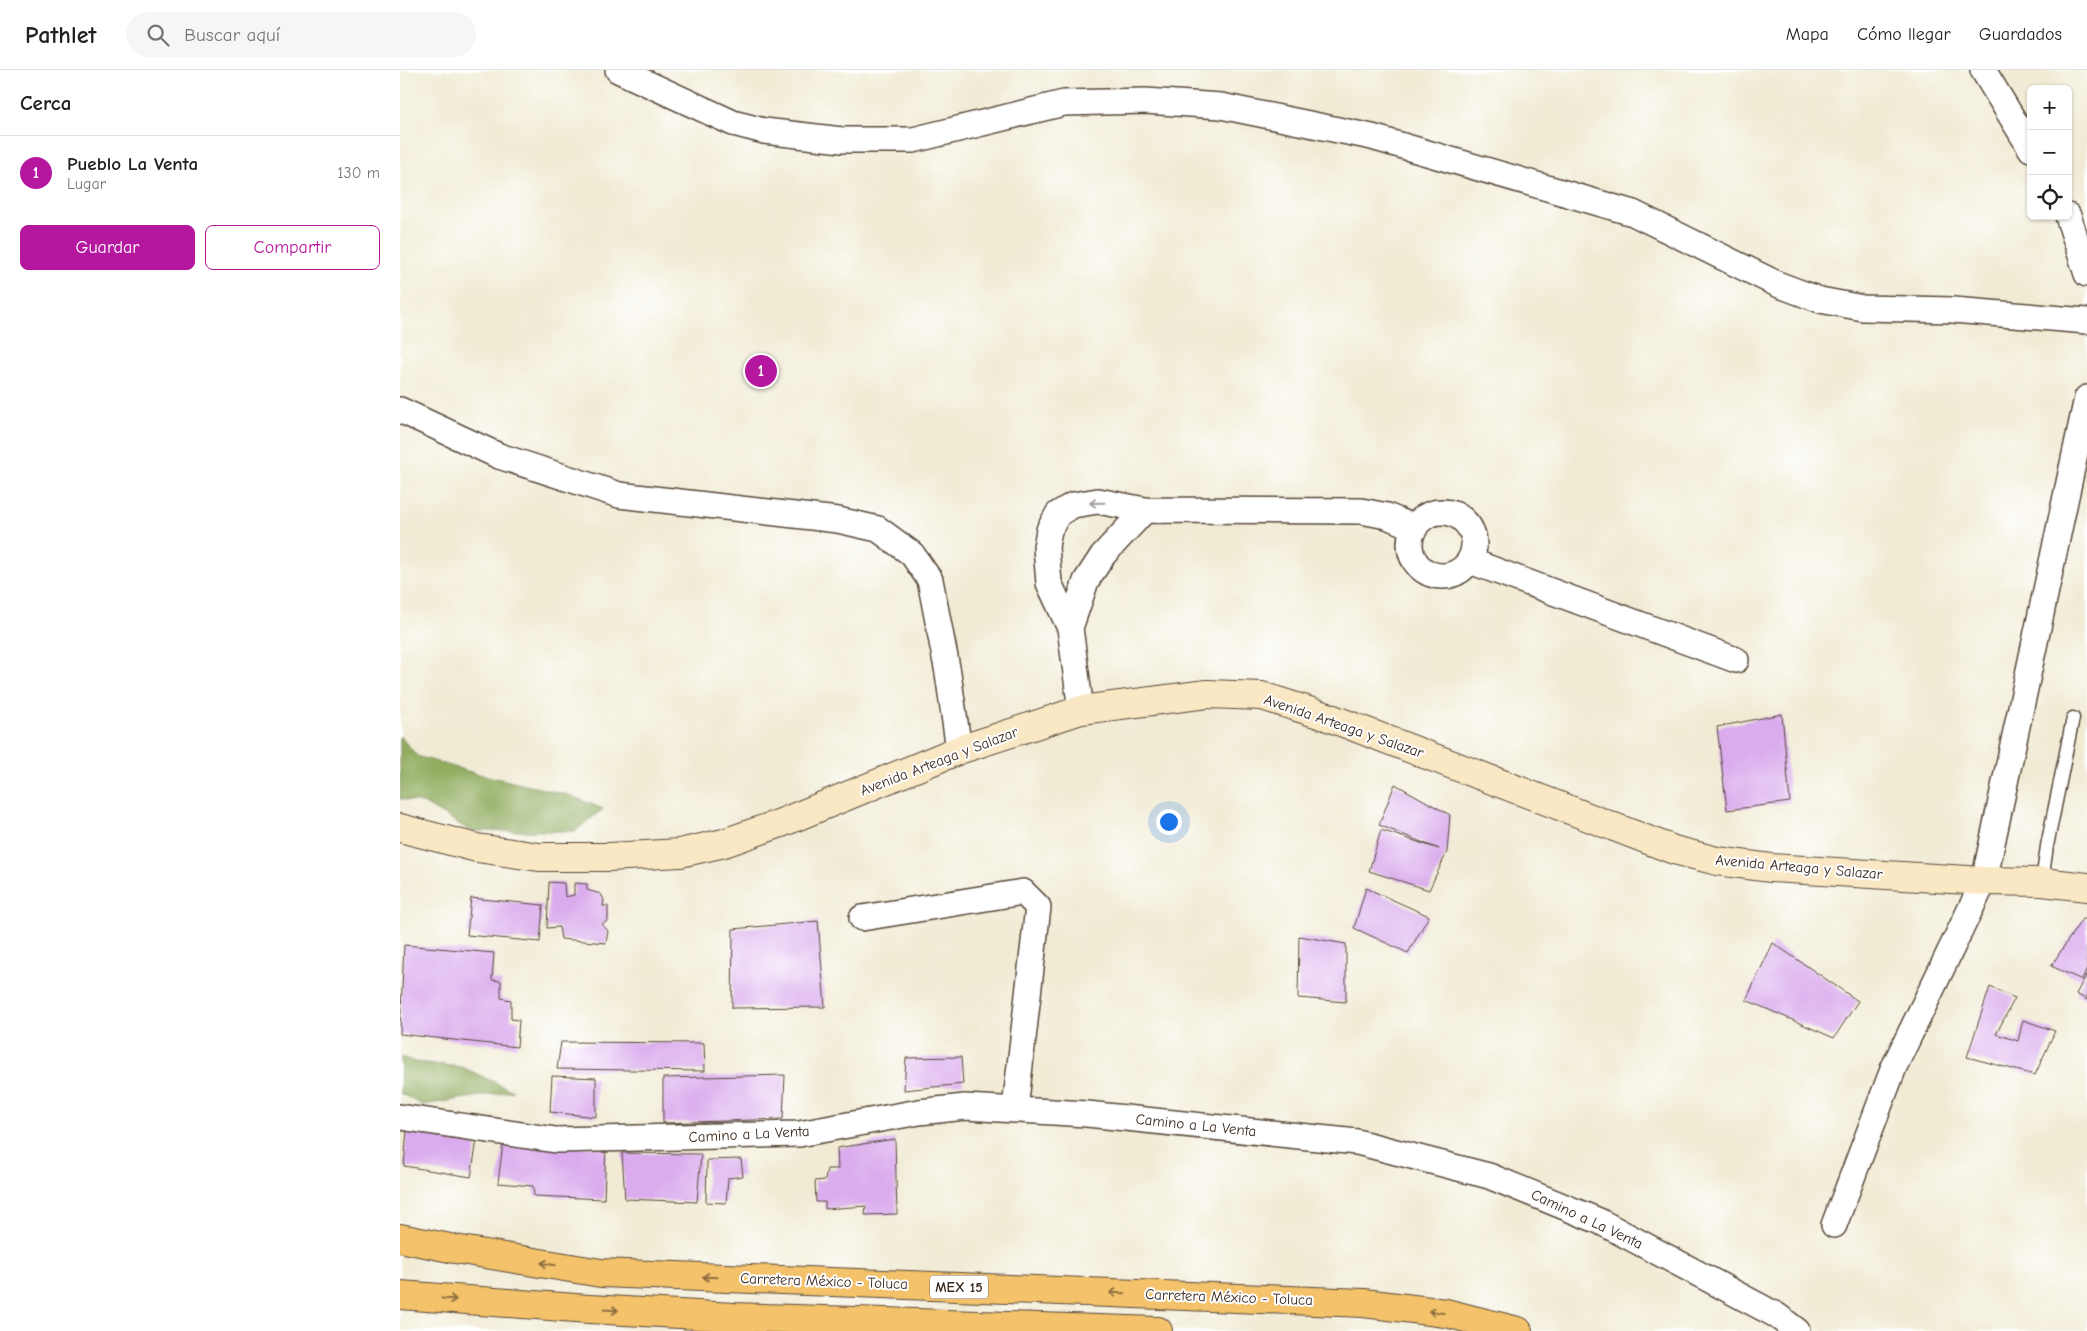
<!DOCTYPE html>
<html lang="es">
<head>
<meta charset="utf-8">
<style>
  body { margin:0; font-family:"Comic Neue",sans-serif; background:#f6f6f6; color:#202124 }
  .controls { position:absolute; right:15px; top:15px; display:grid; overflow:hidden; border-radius:8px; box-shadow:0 1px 4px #0004 }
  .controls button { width:45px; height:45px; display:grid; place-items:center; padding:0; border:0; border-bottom:1px solid #e0e0e0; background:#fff; color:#202124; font:25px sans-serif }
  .you { position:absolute; left:768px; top:751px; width:18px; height:18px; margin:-12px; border:4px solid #fff; border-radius:50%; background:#1a73e8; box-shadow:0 0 0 8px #1a73e833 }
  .badge { display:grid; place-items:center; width:32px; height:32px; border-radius:50%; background:#b5179e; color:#fff; font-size:16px; font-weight:700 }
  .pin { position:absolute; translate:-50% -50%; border:2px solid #fff; box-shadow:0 1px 5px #0006 }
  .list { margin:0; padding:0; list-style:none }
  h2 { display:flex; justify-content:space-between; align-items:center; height:65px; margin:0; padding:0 20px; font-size:21px }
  h2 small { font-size:16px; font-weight:400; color:#757577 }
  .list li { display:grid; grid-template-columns:32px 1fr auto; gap:15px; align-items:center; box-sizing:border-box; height:75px; padding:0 20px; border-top:1px solid #e0e0e0 }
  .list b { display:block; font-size:19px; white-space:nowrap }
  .list p { margin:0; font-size:16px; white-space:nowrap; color:#757577 }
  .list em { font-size:16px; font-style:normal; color:#757577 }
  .actions { display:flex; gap:10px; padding:15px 20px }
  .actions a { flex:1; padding:11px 0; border:1px solid #b5179e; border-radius:8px; text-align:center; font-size:18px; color:#b5179e }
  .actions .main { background:#b5179e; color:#fff }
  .icon { flex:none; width:28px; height:28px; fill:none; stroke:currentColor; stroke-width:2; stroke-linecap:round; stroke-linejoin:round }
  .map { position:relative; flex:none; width:1687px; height:1261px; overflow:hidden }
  header { display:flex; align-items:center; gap:30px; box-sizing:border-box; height:70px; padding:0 25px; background:#fff; border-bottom:1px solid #e0e0e0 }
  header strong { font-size:24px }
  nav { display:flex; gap:28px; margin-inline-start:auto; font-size:18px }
  .search { width:350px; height:45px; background:#f6f6f6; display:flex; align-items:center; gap:12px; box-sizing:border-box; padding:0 18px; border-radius:28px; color:#757577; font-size:19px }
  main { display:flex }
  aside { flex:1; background:#fff }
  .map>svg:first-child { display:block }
  .forest { fill:#92ad60; stroke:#666c3f }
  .building { fill:#daaced }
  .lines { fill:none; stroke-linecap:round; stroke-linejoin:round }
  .lane-casing { stroke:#564739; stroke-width:15 }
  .street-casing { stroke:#564739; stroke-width:28 }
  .secondary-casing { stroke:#564739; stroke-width:30 }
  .primary-casing { stroke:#564739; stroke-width:30 }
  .lane { stroke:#fff; stroke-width:12 }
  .street { stroke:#fff; stroke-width:25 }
  .secondary { stroke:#fae7c3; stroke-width:28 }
  .primary { stroke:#f3c26a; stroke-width:28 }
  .oneway { stroke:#a79f9a }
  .oneway2 { stroke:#8e6e40 }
  .labels { text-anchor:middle; stroke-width:4; stroke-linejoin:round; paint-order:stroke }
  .shield { fill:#fff; stroke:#766a62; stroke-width:1 }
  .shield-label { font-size:14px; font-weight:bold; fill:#3b2a1e }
  .street-label { font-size:15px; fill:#3b2a1e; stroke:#fff }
</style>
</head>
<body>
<header>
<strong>Pathlet</strong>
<div class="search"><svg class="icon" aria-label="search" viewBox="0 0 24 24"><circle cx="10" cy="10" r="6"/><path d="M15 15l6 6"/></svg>Buscar aquí</div>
<nav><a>Mapa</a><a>Cómo llegar</a><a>Guardados</a></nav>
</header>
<main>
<aside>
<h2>Cerca<small></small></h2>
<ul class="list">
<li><span class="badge">1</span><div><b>Pueblo La Venta</b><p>Lugar</p></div><em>130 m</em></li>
</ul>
<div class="actions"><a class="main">Guardar</a><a>Compartir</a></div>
</aside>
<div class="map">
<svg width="1687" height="1261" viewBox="0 0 1687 1261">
  <rect width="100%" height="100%" fill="#fff"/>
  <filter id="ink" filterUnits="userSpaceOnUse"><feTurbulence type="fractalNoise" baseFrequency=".02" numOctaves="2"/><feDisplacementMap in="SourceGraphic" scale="10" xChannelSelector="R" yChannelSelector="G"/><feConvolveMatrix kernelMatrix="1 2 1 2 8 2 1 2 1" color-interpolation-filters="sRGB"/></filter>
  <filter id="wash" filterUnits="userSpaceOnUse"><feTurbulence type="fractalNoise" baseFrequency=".0096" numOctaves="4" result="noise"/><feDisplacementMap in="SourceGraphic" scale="20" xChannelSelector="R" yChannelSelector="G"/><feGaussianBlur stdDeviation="1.12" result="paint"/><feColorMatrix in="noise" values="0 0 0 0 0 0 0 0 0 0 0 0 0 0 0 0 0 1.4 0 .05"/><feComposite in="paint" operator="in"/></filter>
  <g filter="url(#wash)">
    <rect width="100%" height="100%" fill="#f1ebd4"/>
    <path class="forest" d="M0 666 17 686 74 703 169 725 203 739 175 761H71L23 733 0 729Z
      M1 987 15 992 62 997 113 1021 22 1035 0 1023Z"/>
    <g id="blocks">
      <path class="building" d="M1382 644 1390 732 1327 740 1317 657Z
        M995 714 1050 745 1047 782 1029 820 969 801 981 760 1039 779 979 755Z
        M149 812 164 813 165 827 174 825V813L187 814V820L201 824 204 830 203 836H208V851L202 854 208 861 206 873 161 869 159 857 147 858Z
        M966 818 1029 846 1008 883 954 858Z
        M71 828 143 835 140 872 67 865Z
        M1682 849H1687V899L1682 910 1651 896Z
        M418 851 425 937 332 938 333 859Z
        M899 866 946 874V932L898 928Z
        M1373 873 1458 931 1434 968 1346 930Z
        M4 875 94 883 92 910 101 911V928L111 930V949L119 950 117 977 0 964Z
        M1687 904V930L1676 924Z
        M1590 917 1615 928 1596 964 1618 971 1623 950 1655 961 1635 1005 1567 987Z
        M161 972 304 973 305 1001 157 999Z
        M561 987 563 1014 504 1020 506 988Z
        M385 1005 383 1049 263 1053V1008Z
        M152 1006 196 1008V1047L150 1042Z
        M7 1060 77 1070 71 1107 4 1096Z
        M495 1069 497 1144 465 1145 466 1136 425 1139V1132H416L415 1111 425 1110 427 1099H438L437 1078Z
        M103 1073 206 1078 204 1129 134 1126 133 1116 98 1113Z
        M222 1083 301 1084 297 1132 225 1129Z
        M341 1089 343 1106 328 1108 326 1133 306 1132 307 1090Z"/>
    </g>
  </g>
  <g filter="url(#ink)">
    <use href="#blocks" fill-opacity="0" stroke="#564739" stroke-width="1"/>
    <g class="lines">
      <defs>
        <path id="lane" d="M1642 812 1647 776 1673 648"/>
        <path id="street" d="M218 0 333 53 364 61 442 70H513L664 33 745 31 821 36 972 67 1233 143 1377 214 1420 230 1463 238 1553 240 1687 251
          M1583 0 1631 79
          M1668 146 1687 204
          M0 340 99 386 219 425 438 450 478 459 512 484 530 510 548 603 559 680
          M1010 474a32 32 0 1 1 64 0a32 32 0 1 1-64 0Z
          M1070 491 1336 590
          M670 558 686 511 703 485 745 440
          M681 640 670 558 649 513 646 477 649 460 658 444 673 435 698 431 745 440 961 441 987 446 1015 458
          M462 848 623 822 638 837 615 1039
          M0 1047 156 1070 399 1064 519 1042 565 1037 687 1044 957 1072 1089 1106 1199 1151 1376 1245 1397 1261
          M1434 1155 1494 997 1584 811 1687 328"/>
        <path id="secondary" d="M0 758 77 778 139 787H209L280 783 324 773 381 753 559 680 681 640 807 624 862 626 928 647 1274 780 1317 791 1371 798 1584 811 1642 812 1687 817"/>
        <path id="primary" d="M0 1168 55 1179 201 1203 964 1233 1046 1243 1118 1261
          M0 1225 189 1239 334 1247 758 1261"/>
      </defs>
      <use href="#lane" class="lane-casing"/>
      <use href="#street" class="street-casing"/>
      <use href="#secondary" class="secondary-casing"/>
      <use href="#primary" class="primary-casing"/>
      <use href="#lane" class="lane"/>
      <use href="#street" class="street"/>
      <use href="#secondary" class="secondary"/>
      <use href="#primary" class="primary"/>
    </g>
    <defs><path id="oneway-shaft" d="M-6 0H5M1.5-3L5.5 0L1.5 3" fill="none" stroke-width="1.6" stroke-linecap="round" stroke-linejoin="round" transform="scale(1.25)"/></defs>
    <use class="oneway" href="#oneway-shaft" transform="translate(697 433) rotate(179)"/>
    <g class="oneway2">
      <use href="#oneway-shaft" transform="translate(148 1194) rotate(-171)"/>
      <use href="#oneway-shaft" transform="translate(310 1207) rotate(-178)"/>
      <use href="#oneway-shaft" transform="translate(717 1223) rotate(-178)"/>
      <use href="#oneway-shaft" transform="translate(49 1229) rotate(4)"/>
      <use href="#oneway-shaft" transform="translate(211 1240) rotate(3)"/>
      <use href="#oneway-shaft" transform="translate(1036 1242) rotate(-173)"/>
    </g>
  </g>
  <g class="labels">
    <rect class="shield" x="530" y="1205.5" width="58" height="23" rx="4"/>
    <g class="shield-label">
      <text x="559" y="1222">MEX 15</text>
    </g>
    <g class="street-label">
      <text transform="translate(944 656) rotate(19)" y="5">Avenida Arteaga y Salazar</text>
      <text transform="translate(539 691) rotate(-21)" y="5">Avenida Arteaga y Salazar</text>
      <text transform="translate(1399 797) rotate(5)" y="5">Avenida Arteaga y Salazar</text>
      <text transform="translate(796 1055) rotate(6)" y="5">Camino a La Venta</text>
      <text transform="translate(349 1064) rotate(-3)" y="5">Camino a La Venta</text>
      <text transform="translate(1187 1149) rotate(25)" y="5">Camino a La Venta</text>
      <text transform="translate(424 1211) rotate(2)" y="5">Carretera México - Toluca</text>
      <text transform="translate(829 1227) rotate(2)" y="5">Carretera México - Toluca</text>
    </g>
  </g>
</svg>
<div class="controls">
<button>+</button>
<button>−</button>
<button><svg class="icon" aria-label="locate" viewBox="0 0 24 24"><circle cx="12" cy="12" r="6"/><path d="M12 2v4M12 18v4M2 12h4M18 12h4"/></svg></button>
</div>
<div class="you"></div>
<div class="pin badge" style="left:361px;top:301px">1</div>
</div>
</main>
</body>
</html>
